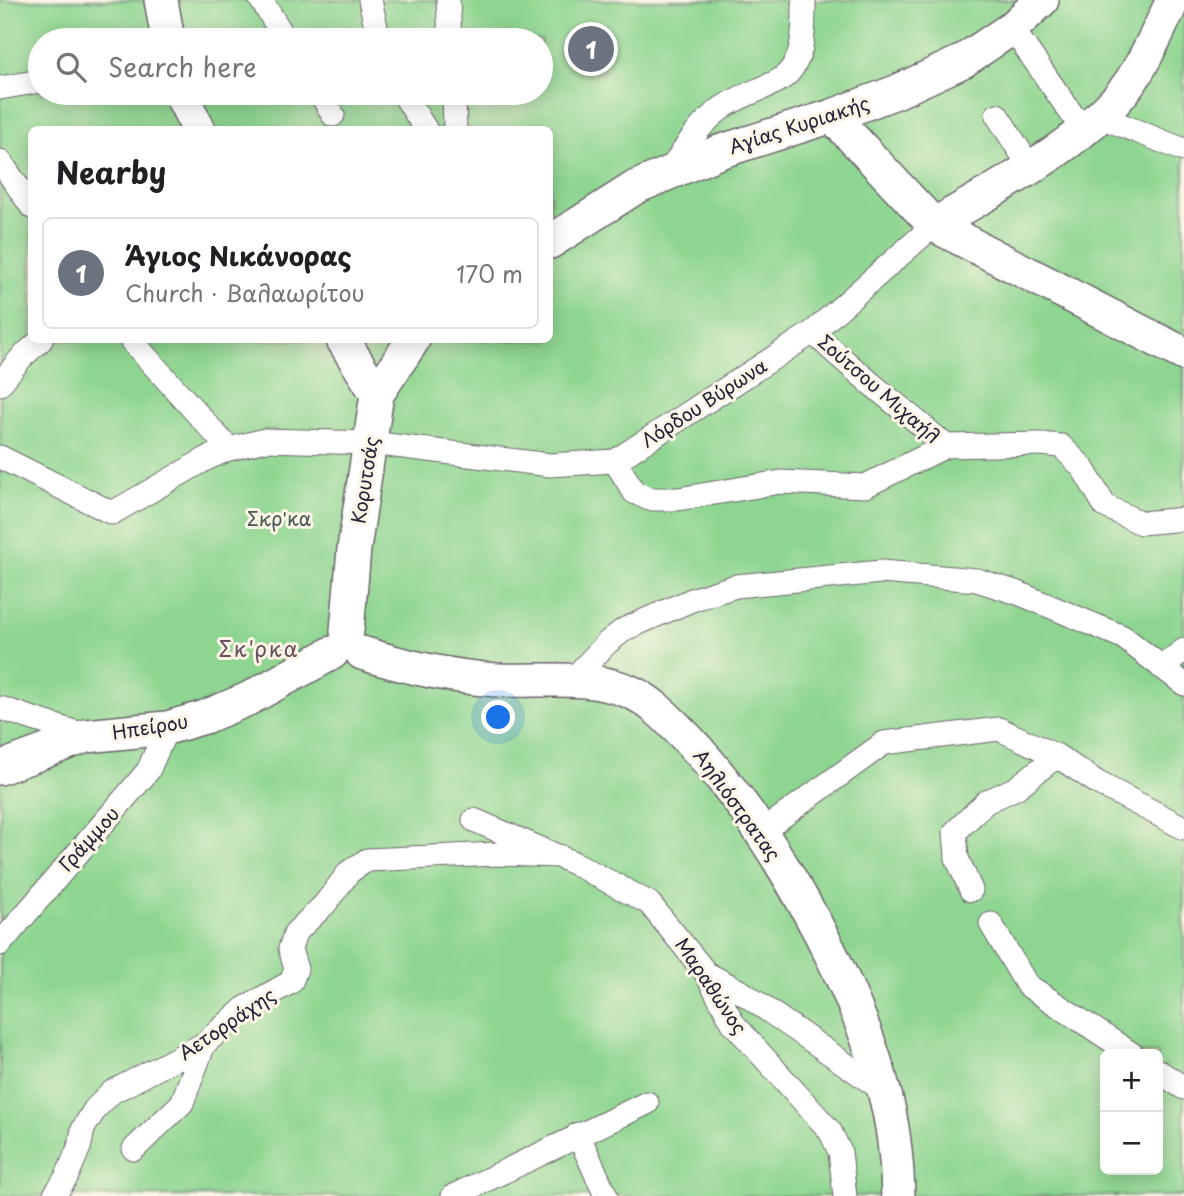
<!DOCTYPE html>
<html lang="en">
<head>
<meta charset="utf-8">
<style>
  body { margin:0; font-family:"Playpen Sans",sans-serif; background:#f2f2f2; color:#202124 }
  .controls { position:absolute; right:21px; bottom:21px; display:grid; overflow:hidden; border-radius:10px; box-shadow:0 4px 18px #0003 }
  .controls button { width:63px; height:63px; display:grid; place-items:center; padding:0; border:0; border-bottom:2px solid #e0e0e0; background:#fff; color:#202124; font:35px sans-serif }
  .you { position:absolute; left:499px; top:718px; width:24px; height:24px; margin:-18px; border:5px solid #fff; border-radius:50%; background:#1a73e8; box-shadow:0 0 0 10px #1a73e833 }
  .badge { display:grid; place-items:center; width:46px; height:46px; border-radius:50%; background:#d1495b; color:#fff; font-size:23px; font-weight:700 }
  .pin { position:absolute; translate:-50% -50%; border:4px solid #fff; box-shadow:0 2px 7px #0006 }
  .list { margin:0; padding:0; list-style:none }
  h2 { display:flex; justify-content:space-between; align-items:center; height:91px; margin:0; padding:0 28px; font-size:30px }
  h2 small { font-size:23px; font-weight:400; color:#757577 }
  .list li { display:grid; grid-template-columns:46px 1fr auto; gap:21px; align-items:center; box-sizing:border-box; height:112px; margin:0 14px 14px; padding:0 14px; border:2px solid #e0e0e0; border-radius:10px }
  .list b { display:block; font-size:26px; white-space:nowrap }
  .list p { margin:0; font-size:23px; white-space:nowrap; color:#757577 }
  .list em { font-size:23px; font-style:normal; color:#757577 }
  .icon { flex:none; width:38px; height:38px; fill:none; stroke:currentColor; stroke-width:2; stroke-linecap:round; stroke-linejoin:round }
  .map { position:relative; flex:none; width:1184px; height:1196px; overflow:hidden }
  .search { position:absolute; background:#fff; box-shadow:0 4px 18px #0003; left:28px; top:28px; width:525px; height:77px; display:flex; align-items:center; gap:18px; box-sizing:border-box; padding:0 24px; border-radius:38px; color:#757577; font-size:26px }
  .panel { position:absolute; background:#fff; box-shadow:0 4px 18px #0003; left:28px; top:126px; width:525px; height:217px; border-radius:10px }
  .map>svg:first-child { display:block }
  .green { fill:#8dd590; stroke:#587c66; stroke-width:2; fill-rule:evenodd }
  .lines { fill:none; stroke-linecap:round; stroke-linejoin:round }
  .street-casing { stroke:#6a6469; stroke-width:25 }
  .secondary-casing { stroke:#6a6469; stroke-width:36 }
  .street { stroke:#fff; stroke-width:23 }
  .secondary { stroke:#fff; stroke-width:33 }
  .labels { text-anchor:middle; stroke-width:6; stroke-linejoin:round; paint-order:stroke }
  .street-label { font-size:19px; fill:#22223b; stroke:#fcf5e5 }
  .park-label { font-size:19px; fill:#425854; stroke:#fcf5e5 }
  .neighbourhood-label { font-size:21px; letter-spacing:2px; fill:#69505d; stroke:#fcf5e5 }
</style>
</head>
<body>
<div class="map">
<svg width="1184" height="1196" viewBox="0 0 1184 1196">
  <rect width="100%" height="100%" fill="#fcf5e5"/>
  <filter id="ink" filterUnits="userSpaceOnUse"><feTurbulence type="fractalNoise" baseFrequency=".0143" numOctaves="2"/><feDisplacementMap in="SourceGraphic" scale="14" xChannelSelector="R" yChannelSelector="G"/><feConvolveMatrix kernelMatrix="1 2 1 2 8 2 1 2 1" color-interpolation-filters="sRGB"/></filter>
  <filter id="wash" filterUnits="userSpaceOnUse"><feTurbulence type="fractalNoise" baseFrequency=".00686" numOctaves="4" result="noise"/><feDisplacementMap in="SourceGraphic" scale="28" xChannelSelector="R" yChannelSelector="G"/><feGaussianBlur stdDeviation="1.57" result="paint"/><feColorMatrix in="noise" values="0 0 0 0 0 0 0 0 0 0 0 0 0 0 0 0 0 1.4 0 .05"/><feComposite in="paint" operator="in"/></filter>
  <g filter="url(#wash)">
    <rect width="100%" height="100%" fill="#f1debe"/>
    <path class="green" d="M0 0H1184V1196H0ZM40 40H541V93H40ZM32 130H550V340H32ZM1105 1054H1158V1170H1105Z"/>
  </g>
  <g filter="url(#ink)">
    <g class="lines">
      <defs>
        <path id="street" d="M261 0 286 40
          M370 0 379 40
          M448 0 450 40
          M1012 28 1083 130
          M0 88 40 81
          M320 93 333 115
          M403 93 426 130
          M454 93 455 130
          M997 115 1030 167
          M1101 117 1184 150
          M0 161 32 207
          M668 174C684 149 698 125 722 108 739 96 758 91 776 82 806 67 804 28 804 0
          M813 332C855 373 902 408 946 446
          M131 340 229 449
          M0 384 21 358 41 340
          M0 457 112 513 206 459 229 449 265 440 371 443 550 465 615 461 813 332 934 225
          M615 461 634 492 649 499H678L781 482 865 486 946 446 1040 444 1061 446 1082 467 1105 506 1141 523 1184 519
          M1161 667 1184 650
          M573 679 608 642 625 629 694 599 736 586 881 572 977 580 1018 593 1123 637 1184 684
          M0 708 86 736
          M474 820 576 864 649 903 706 973 733 1023 830 1131 840 1152 845 1196
          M761 832 884 743 999 729 1057 756 1098 783 1184 828
          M971 890 957 858 955 832 986 802 1016 788 1057 756
          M991 924 1027 985 1132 1054
          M0 944 148 771 167 728
          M706 973 743 993 884 1091
          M1158 1071 1184 1088
          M578 1134 606 1196
          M134 1149 182 1103 204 1044
          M54 1196 67 1176 80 1145 83 1129 95 1109 112 1092 204 1044 245 1008 291 982 296 969 290 949 295 933 325 904 349 872 367 860 497 854 559 856
          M453 1196 647 1103"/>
        <path id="secondary" d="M161 0 168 40
          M180 93 199 130
          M832 116 934 225 1184 354
          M934 225C996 188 1091 140 1131 81 1148 56 1160 27 1173 0
          M550 242 636 187 719 152 832 116 896 92 963 61 1012 28 1042 0
          M343 340 377 394 354 549 347 631
          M377 394 413 340
          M362 653C406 667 451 677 497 680 543 682 585 674 628 691 650 699 670 721 686 737 768 823 853 976 884 1091 894 1126 897 1160 898 1196
          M0 768 86 736 167 728 205 717 248 699 332 653"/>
      </defs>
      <use href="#street" class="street-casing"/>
      <use href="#secondary" class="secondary-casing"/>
      <use href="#street" class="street"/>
      <use href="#secondary" class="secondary"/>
    </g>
  </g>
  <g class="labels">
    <g class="street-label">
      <text transform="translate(799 125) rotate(-18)" y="7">Αγίας Κυριακής</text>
      <text transform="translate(879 389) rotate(41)" y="7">Σούτσου Μιχαήλ</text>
      <text transform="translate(704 403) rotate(-33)" y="7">Λόρδου Βύρωνα</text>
      <text transform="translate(365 480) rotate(-81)" y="7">Κορυτσάς</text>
      <text transform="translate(150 727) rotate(-9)" y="7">Ηπείρου</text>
      <text transform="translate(737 805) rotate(54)" y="7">Αηλιόστρατας</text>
      <text transform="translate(89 839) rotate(-48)" y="7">Γράμμου</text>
      <text transform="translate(711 986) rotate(56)" y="7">Μαραθώνος</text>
      <text transform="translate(227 1024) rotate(-34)" y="7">Αετορράχης</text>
    </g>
    <g class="park-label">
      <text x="279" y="526">Σκρ'κα</text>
    </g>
    <g class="neighbourhood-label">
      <text x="259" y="657">Σκ'ρκα</text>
    </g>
  </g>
</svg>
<div class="controls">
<button>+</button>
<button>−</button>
</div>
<div class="you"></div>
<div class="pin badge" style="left:591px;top:49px;background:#6b7280">1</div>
<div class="search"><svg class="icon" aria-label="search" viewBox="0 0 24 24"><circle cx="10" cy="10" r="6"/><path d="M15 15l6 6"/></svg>Search here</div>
<section class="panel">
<h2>Nearby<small></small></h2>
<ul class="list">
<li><span class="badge" style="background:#6b7280">1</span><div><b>Άγιος Νικάνορας</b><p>Church · Βαλαωρίτου</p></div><em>170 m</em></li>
</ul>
</section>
</div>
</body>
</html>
